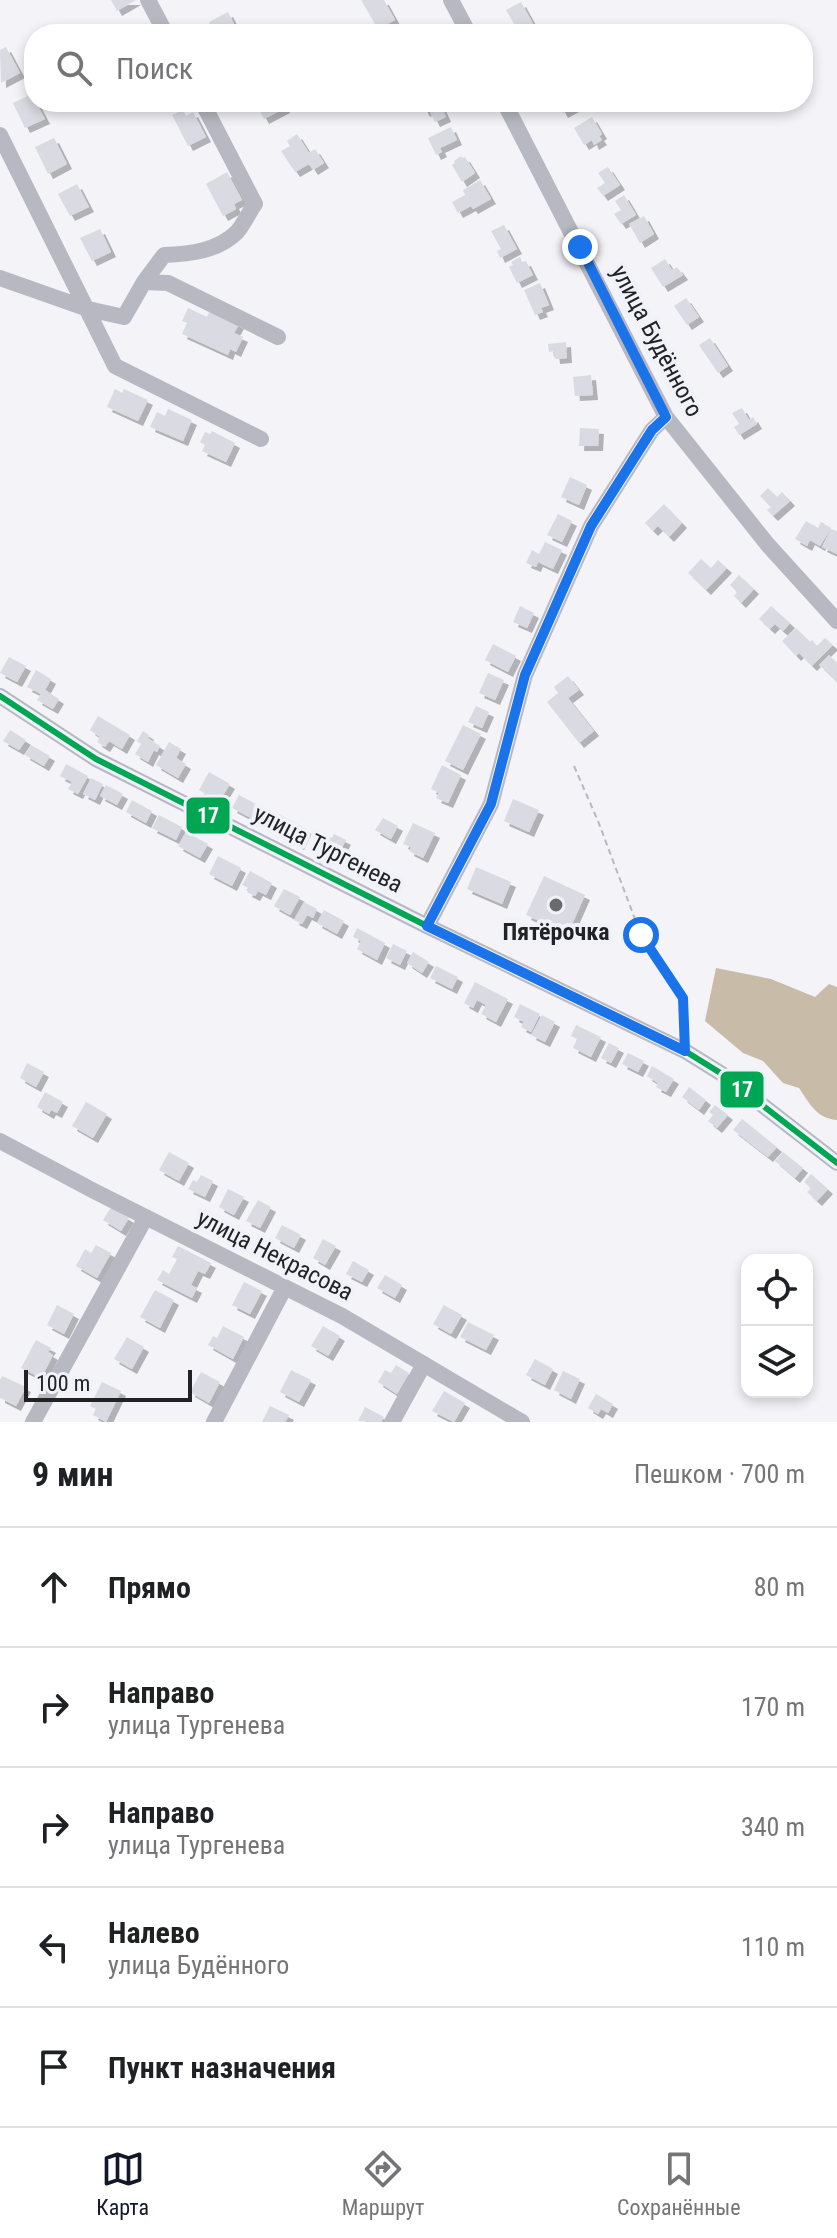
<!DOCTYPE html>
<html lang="ru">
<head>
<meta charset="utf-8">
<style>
  body { margin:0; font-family:"Roboto Condensed",sans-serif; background:#f6f6f6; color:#202124 }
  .controls { position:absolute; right:24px; bottom:24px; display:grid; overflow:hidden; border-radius:16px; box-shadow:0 4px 12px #0003 }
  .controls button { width:72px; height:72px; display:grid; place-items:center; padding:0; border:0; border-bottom:2px solid #e0e0e0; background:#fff; color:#202124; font:40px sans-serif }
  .scale { position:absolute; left:24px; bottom:20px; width:168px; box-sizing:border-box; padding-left:8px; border:4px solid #222225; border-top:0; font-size:22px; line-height:28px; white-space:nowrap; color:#222225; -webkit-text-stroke:6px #f1f1fa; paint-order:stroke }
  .stop { position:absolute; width:24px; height:24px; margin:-18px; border:6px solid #1a73e8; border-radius:50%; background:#fff }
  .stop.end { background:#1a73e8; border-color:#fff; box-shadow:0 2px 8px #0008 }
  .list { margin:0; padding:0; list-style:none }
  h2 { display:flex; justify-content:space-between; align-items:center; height:104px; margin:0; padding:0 32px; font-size:34px }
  h2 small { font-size:26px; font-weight:400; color:#757577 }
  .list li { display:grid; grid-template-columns:52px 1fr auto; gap:24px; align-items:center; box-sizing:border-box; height:120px; padding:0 32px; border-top:2px solid #e0e0e0 }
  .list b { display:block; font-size:30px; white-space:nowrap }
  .list p { margin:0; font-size:26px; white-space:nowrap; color:#757577 }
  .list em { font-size:26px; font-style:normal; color:#757577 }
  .icon { flex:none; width:44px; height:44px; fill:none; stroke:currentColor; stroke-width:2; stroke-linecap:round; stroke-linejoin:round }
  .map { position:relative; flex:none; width:837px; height:1422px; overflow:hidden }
  .search { position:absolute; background:#fff; box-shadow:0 4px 12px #0003; left:24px; right:24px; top:24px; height:88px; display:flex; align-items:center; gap:20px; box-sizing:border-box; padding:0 28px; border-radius:32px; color:#757577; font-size:30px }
  .sheet { height:704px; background:#fff }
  nav { display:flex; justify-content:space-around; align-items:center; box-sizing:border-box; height:112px; border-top:2px solid #e0e0e0; background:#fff; font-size:22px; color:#757577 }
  nav a { display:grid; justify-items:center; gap:4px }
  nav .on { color:#111827 }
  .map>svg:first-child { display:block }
  .water { fill:#c8bba8 }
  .building { fill:#dadae3; filter:url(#shadow) }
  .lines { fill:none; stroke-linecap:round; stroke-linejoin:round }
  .path { stroke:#b8b8c0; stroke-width:2; stroke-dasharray:6 4; stroke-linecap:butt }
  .minor { stroke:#b8b8c2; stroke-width:16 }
  .bus-1-casing { stroke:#f1f1fa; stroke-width:12 }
  .bus-2-casing { stroke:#f1f1fa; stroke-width:12 }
  .bus-1 { stroke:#00a651; stroke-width:6 }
  .bus-2 { stroke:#d79206; stroke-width:6 }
  .route { stroke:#1a73e8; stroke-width:10 }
  .poi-dot { fill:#6b6b6f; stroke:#f1f1fa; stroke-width:3 }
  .labels { text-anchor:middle; stroke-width:8; stroke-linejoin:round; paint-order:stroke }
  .street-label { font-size:24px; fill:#222225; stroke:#f1f1fa }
  .poi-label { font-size:24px; font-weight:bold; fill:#222225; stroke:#f1f1fa }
  .line-badge { stroke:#f1f1fa; stroke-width:3 }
  .badge-label { font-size:22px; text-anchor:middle; font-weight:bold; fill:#fff }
</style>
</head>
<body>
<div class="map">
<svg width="837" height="1422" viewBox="0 0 837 1422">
  <defs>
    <filter id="shadow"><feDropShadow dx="5" dy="5" stdDeviation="0" flood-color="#0004"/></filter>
  </defs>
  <rect width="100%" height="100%" fill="#f3f3f8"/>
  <path class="water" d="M716 968 771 979 815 997 829 984 837 987V1120C816 1118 810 1104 799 1088L783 1083 763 1061 743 1053 705 1021Z"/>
  <path class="building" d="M111 0H136L117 11Z
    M361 0H384L395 20 378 29Z
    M521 2 537 31 531 34H520L506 10Z
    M228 12 237 30 244 26 248 34H215L209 22Z
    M6 47 20 73 1 83 0 50Z
    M32 94 34 102H36L45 119 25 128 13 103Z
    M255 102H282L285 108 264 119Z
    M420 102H445L440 104 446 117 435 122 429 110 425 112Z
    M557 102H577L578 105 563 113Z
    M183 110 186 116 193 112 206 137 188 146 172 115Z
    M592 117 602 134 599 136 602 140 594 145 592 140 584 145 574 128Z
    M451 127 457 140 440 148 442 152 436 155 428 138Z
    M297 134 309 153 315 149 324 163 313 170 309 164 295 172 281 151 290 146 287 141Z
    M54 138 67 164 48 174 35 147Z
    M461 156 462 158 465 157 475 173 462 182 452 165 455 163 454 161Z
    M608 167 620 185 603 196 597 188 605 183 598 173Z
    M227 172 242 200 234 204 236 209 223 216 206 184Z
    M480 180 491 199 473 209 471 206 458 213 452 202 465 195 463 190Z
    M77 184 89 207 70 216 58 194Z
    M624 195 636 215 621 224 614 214 621 210 615 201Z
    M644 216 654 234 640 243 629 224Z
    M504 225 517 249 500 258 497 251 501 249 491 231Z
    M100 229 111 252 92 261 80 238Z
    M520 257 522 262 526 261 533 275 517 283 509 267 513 265 511 262Z
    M665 259 672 270 677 267 683 275 663 287 651 268Z
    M540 283 549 305 541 308 543 312 535 315 524 290Z
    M686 298 699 317 687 325 674 306Z
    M188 308 207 317 210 310 239 324 234 333 243 337 236 352 230 349 228 355 182 334 187 323 182 321Z
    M710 338 728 366 718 373 699 345Z
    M566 342 567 358 555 359 554 351 549 352 548 344Z
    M591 375 593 395 575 396 573 377Z
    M115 389 122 393 124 389 148 400 138 421 107 407Z
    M742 408 749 420 753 417 757 424 739 435 734 427 739 424 732 413Z
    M168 409 192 420 183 441 150 427 157 412 165 416Z
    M580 428 599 429 598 446H579Z
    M212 431 235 443 226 462 202 451 205 445 200 442 205 432 210 434Z
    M570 477 587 485 579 505 561 497Z
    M768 488 777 497 782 492 790 501 773 516 767 510 771 507 760 496Z
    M664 504 682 523 669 537 658 526 653 531 645 523Z
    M558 514 572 521 562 542 547 535Z
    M806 521 818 528 821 522 831 528 820 546 810 540 807 546 795 539Z
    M831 529 837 531V554L822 547Z
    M545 542 562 550 553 569 538 562 536 567 526 563 532 550 539 554Z
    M701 559 711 568 718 560 727 568 706 590 688 573Z
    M739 575 754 589 741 603 734 596 737 592 730 585Z
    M520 606 534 613 527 628 513 622Z
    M771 606 790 623 783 631 775 624 770 629 759 619Z
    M796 628 810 642 812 640 817 646 825 638 833 645 812 666 799 653 796 656 782 641Z
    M493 644 516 656 508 672 485 660Z
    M829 655 837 663V682L819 665Z
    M9 657 26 666 17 682 0 673Z
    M36 670 51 679 45 690 59 699 53 709 37 700 41 694 27 687Z
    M488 673 504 680 495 700 479 693Z
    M568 676 579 690 568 698 594 731 579 743 547 702 558 693 554 687Z
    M476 706 489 712 482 728 468 722Z
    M98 716 130 735 122 749 109 741 105 747 97 742 100 737 90 730Z
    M463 725 481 734 463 770 445 761Z
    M10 730 26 740 19 750 3 741Z
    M143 731 149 735 148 738 160 746 157 752 154 750 148 762 135 754 141 744 137 741Z
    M169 742 181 749 176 758 186 764 178 778 156 765Z
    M31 745 50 756 44 766 25 755Z
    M66 764 88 776 78 794 68 789 72 782 60 776Z
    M442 765 461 775 448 803 436 798 439 793 431 789Z
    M209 772 230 784 219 802 199 790Z
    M91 778 103 784 95 800 83 794Z
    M106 785 123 794 117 805 100 796Z
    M239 795 260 806 253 819 232 808Z
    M513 799 539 810 529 832 504 821Z
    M132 800 152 811 146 823 126 812Z
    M279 814 307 829 299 845 270 830Z
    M159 815 182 827 176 840 152 828Z
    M383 818 398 826 391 839 375 830Z
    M413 823 435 833 423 858 409 851 411 847 403 844Z
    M186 832 208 844 200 858 178 846Z
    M324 834 332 838 334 834 346 840 336 858 317 847Z
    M218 856 241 868 232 886 209 874Z
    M476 867 511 882 502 904 467 889Z
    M250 871 272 883 266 895 258 891 255 896 247 892 249 888 242 885Z
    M544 876 585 895 570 929 562 925 559 930 526 915Z
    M284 889 300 897 290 915 274 906Z
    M304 902 317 909 313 918 307 915 302 924 294 920Z
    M324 910 344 921 337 934 317 923Z
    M357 928 385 943 377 960 357 949 361 941 353 937Z
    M393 944 407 951 400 965 386 958Z
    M413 952 429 962 422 973 407 963Z
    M436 966 458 977 452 989 430 978Z
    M475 982 508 999 496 1022 481 1014 486 1005 477 1000 473 1008 464 1003Z
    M520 1004 540 1014 531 1032 521 1027 524 1022 514 1017Z
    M542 1015 555 1022 545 1042 531 1035Z
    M576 1025 601 1037 591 1057 573 1048 577 1039 571 1036Z
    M609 1043 619 1048 611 1063 601 1058Z
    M628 1053 644 1061 638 1072 622 1064Z
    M27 1063 44 1072 36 1087 20 1078Z
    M652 1066 674 1079 666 1092 656 1087 658 1083 647 1076Z
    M689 1087 706 1100 699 1110 682 1097Z
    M45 1092 63 1102 57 1113 51 1110 49 1114 37 1107Z
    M86 1102 107 1114 93 1138 72 1126Z
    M715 1105 728 1115 717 1128 708 1121 713 1115 709 1112Z
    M742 1119 777 1147 768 1157 733 1130Z
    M169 1152 189 1163 179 1181 159 1170Z
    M783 1152 803 1168 795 1178 775 1161Z
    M811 1174 828 1189 817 1201 807 1192 811 1188 804 1182Z
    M201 1175 213 1181 205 1197 188 1189 193 1180 197 1182Z
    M228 1189 244 1197 234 1215 219 1207Z
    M258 1200 271 1207 260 1228 246 1221Z
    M111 1207 129 1218 121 1231 103 1220Z
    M282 1225 301 1235 294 1248 275 1238Z
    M323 1239 336 1246 325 1265 313 1258Z
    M96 1245 111 1253 97 1278 76 1266 85 1249 91 1253Z
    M178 1246 211 1263 205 1274 198 1271 191 1285 197 1288 192 1298 157 1280 163 1270 169 1274 177 1259 172 1257Z
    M353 1261 369 1270 362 1282 346 1274Z
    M385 1275 402 1285 395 1298 377 1288Z
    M244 1282 262 1291 250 1314 232 1305Z
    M155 1290 174 1300 160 1328 140 1317Z
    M57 1305 74 1314 64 1334 47 1325Z
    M444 1305 462 1315 451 1334 433 1324Z
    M468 1322 494 1335 486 1350 460 1337Z
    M223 1326 244 1337 233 1359 208 1345 213 1336 217 1338Z
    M323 1326 340 1336 328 1356 311 1346Z
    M127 1337 144 1347 132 1369 114 1359Z
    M36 1340 51 1348 48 1352 53 1355 41 1378 21 1368Z
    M535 1359 553 1369 545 1385 526 1375Z
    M396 1365 409 1373 397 1394 378 1382 385 1370 391 1373Z
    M291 1370 311 1380 299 1402 280 1392Z
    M563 1371 580 1379 571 1399 554 1390Z
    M201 1372 220 1382 209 1403 190 1392Z
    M2 1376 26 1387 16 1406 0 1398V1380Z
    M102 1382 121 1391 106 1422 93 1415 96 1409 90 1406Z
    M444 1391 465 1403 454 1422 432 1411Z
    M596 1394 613 1404 608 1413 601 1409 598 1414 588 1408Z
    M270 1406 289 1415 285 1422H262Z
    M365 1407 384 1417 381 1422 358 1421Z"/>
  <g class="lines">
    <path class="path" d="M574 766 598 821 641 935 683 998 684 1033"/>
    <path class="minor" d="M148 0 166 34
      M451 0 469 34
      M504 102 666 417 768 545 837 621
      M0 135 115 366 261 439
      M0 278 88 309 124 317 144 282 164 255C190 254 218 251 237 232 244 224 249 212 255 204L202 102
      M144 282 168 283 278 337
      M0 696 96 759 427 926 685 1051 722 1074 837 1163
      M427 926 491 804 525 675 591 526 652 430 666 417
      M0 1141 94 1191 342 1316 522 1422
      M33 1422 146 1217
      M214 1422 285 1287
      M392 1422 424 1364"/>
    <defs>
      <path id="bus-1" d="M0 696 96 759 427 926 685 1051 722 1074 837 1163"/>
      <path id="bus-2" d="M427 926 491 804 525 675 591 526 652 430 666 417"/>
    </defs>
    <use href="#bus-1" class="bus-1-casing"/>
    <use href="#bus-2" class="bus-2-casing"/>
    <use href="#bus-1" class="bus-1"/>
    <use href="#bus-2" class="bus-2"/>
  </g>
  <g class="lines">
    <path class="route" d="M580 247 666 417 652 430 591 526 525 675 491 804 427 926 685 1051 683 998 641 935"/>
  </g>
  <circle class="poi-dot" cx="556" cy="905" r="8"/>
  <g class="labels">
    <g class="street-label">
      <text transform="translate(657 341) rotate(62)" y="8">улица Будённого</text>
      <text transform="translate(328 849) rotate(27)" y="8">улица Тургенева</text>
      <text transform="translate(275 1255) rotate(27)" y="8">улица Некрасова</text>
    </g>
    <g class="poi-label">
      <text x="556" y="940">Пятёрочка</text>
    </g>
  </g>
  <g class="line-badge">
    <rect x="185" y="796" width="46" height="39" rx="8" fill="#00a651"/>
    <rect x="719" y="1070" width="46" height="39" rx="8" fill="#00a651"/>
  </g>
  <g class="badge-label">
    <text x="208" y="823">17</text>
    <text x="742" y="1097">17</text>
  </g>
</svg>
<div class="controls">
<button><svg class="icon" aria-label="locate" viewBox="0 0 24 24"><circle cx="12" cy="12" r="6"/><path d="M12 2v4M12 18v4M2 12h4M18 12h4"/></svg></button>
<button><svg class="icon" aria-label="layers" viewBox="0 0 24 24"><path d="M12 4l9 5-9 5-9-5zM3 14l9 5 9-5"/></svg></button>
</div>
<div class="scale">100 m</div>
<div class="stop" style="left:641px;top:935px"></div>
<div class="stop end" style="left:580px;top:247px"></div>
<div class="search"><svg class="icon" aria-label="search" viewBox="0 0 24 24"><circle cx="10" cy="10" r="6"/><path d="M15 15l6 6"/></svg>Поиск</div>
</div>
<section class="sheet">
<h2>9 мин<small>Пешком · 700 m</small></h2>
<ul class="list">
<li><svg class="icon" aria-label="ahead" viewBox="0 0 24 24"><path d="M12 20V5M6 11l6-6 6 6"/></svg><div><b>Прямо</b></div><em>80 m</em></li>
<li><svg class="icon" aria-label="right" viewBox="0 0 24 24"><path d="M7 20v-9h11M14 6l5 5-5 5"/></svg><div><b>Направо</b><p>улица Тургенева</p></div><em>170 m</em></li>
<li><svg class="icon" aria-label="right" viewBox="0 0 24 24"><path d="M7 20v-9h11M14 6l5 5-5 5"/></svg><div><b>Направо</b><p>улица Тургенева</p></div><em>340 m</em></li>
<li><svg class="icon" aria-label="left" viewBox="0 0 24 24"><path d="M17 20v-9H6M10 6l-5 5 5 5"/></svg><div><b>Налево</b><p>улица Будённого</p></div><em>110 m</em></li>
<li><svg class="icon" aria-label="arrive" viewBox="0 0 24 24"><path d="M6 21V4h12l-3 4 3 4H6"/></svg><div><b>Пункт назначения</b></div></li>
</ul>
</section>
<nav>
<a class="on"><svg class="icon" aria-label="map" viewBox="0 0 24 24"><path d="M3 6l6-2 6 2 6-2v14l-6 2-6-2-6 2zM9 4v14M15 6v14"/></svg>Карта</a>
<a><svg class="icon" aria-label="directions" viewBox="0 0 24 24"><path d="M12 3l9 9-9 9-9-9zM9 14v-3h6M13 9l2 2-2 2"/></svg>Маршрут</a>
<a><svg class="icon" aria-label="saved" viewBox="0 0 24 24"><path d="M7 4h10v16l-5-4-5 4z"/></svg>Сохранённые</a>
</nav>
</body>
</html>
